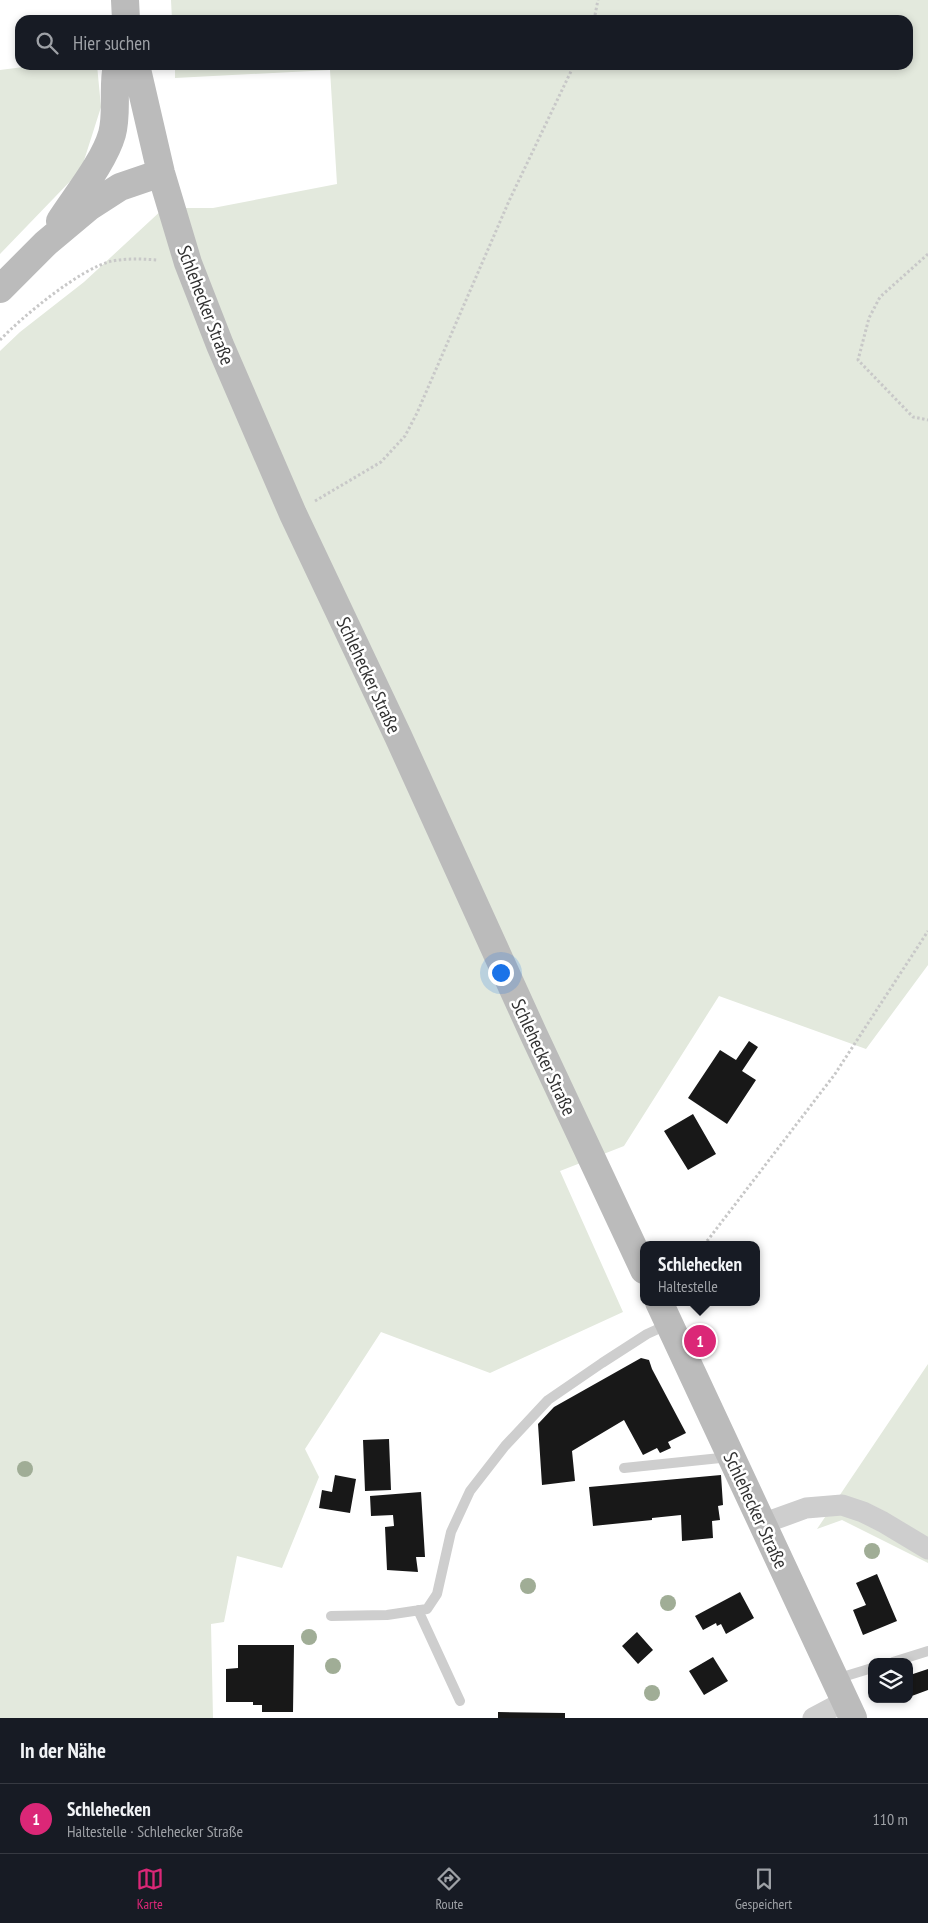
<!DOCTYPE html>
<html lang="de">
<head>
<meta charset="utf-8">
<style>
  body { margin:0; font-family:"PT Sans Narrow",sans-serif; background:#20242c; color:#f1f3f6 }
  .controls { position:absolute; right:15px; bottom:15px; display:grid; overflow:hidden; border-radius:10px; box-shadow:0 2px 8px #0003 }
  .controls button { width:45px; height:45px; display:grid; place-items:center; padding:0; border:0; border-bottom:1px solid #363941; background:#171b24; color:#f1f3f6; font:25px sans-serif }
  .you { position:absolute; left:500px; top:972px; width:18px; height:18px; margin:-12px; border:4px solid #fff; border-radius:50%; background:#1a73e8; box-shadow:0 0 0 8px #1a73e833 }
  .badge { display:grid; place-items:center; width:32px; height:32px; border-radius:50%; background:#db2777; color:#fff; font-size:16px; font-weight:700 }
  .pin { position:absolute; translate:-50% -50%; border:2px solid #fff; box-shadow:0 1px 5px #0006 }
  .popup { position:absolute; left:640px; top:1241px; width:120px; height:65px; box-sizing:border-box; display:grid; place-content:center; border-radius:10px; background:#171b24; filter:drop-shadow(0 1px 4px #0005); font-size:16px; white-space:nowrap; color:#9ea1a6 }
  .popup b { font-size:19px; color:#f1f3f6 }
  .popup::after { content:''; position:absolute; left:50%; top:100%; margin-left:-10px; border:10px solid transparent; border-top-color:#171b24 }
  .list { margin:0; padding:0; list-style:none }
  h2 { display:flex; justify-content:space-between; align-items:center; height:65px; margin:0; padding:0 20px; font-size:21px }
  h2 small { font-size:16px; font-weight:400; color:#9ea1a6 }
  .list li { display:grid; grid-template-columns:32px 1fr auto; gap:15px; align-items:center; box-sizing:border-box; height:70px; padding:0 20px; border-top:1px solid #363941 }
  .list b { display:block; font-size:19px; white-space:nowrap }
  .list p { margin:0; font-size:16px; white-space:nowrap; color:#9ea1a6 }
  .list em { font-size:16px; font-style:normal; color:#9ea1a6 }
  .icon { flex:none; width:28px; height:28px; fill:none; stroke:currentColor; stroke-width:2; stroke-linecap:round; stroke-linejoin:round }
  .map { position:relative; flex:none; width:928px; height:1718px; overflow:hidden }
  .search { position:absolute; background:#171b24; box-shadow:0 2px 8px #0003; left:15px; right:15px; top:15px; height:55px; display:flex; align-items:center; gap:12px; box-sizing:border-box; padding:0 18px; border-radius:15px; color:#9ea1a6; font-size:19px }
  .sheet { height:135px; background:#171b24 }
  nav { display:flex; justify-content:space-around; align-items:center; box-sizing:border-box; height:70px; border-top:1px solid #363941; background:#171b24; font-size:14px; color:#9ea1a6 }
  nav a { display:grid; justify-items:center; gap:2px }
  nav .on { color:#db2777 }
  .map>svg:first-child { display:block }
  .green { fill:#e3e9dd }
  .building { fill:#181818 }
  .lines { fill:none; stroke-linecap:round; stroke-linejoin:round }
  .path { stroke:#c8c8c8; stroke-width:3; stroke-dasharray:2.5 2.5; stroke-linecap:butt }
  .lane { stroke:#cecece; stroke-width:10 }
  .street { stroke:#cecece; stroke-width:21 }
  .secondary { stroke:#bbb; stroke-width:28 }
  .tree { fill:#a0ad96 }
  .labels { text-anchor:middle; stroke-width:5; stroke-linejoin:round; paint-order:stroke }
  .street-label { font-size:19px; fill:#313131; stroke:#fff }
</style>
</head>
<body>
<div class="map">
<svg width="928" height="1718" viewBox="0 0 928 1718">
  <rect width="100%" height="100%" fill="#fff"/>
  <path class="green" d="M171 0H928V965L866 1049 719 996 624 1146 560 1171 623 1312 490 1373 381 1332 305 1449 319 1477 282 1568 237 1556 224 1622 211 1624 213 1718H0V351L20 332 84 282 164 208H213L337 184 330 70 175 78V65H908V20H172Z
    M39 65H97L101 107 81 170 0 254V70Z
    M928 1364V1563L842 1520 817 1529Z"/>
  <path class="building" d="M749 1041 758 1047 742 1071 756 1080 727 1124 688 1098 720 1050 736 1060Z
    M693 1114 716 1154 688 1170 664 1131Z
    M641 1358 649 1360 652 1369 686 1433 668 1442 671 1448 660 1453 657 1448 643 1455 624 1420 572 1451 575 1481 542 1485 538 1424 554 1407Z
    M389 1439 391 1490 365 1491 363 1440Z
    M335 1475 356 1479 350 1513 319 1508 322 1490 332 1492Z
    M721 1475 723 1505 718 1506 720 1520 712 1521 713 1538 682 1541 681 1515 652 1518V1520L593 1526 589 1487Z
    M421 1492 425 1557H416L418 1572 387 1570 385 1527 394 1526 393 1515 371 1516 370 1496Z
    M877 1574 897 1621 863 1635 853 1610 866 1605 856 1583Z
    M740 1592 754 1618 726 1634 721 1624 717 1626 716 1623 703 1630 695 1616Z
    M637 1632 653 1650 638 1664 622 1646Z
    M238 1645H294L293 1712H262V1705H253V1702H226V1669L238 1668Z
    M713 1657 728 1681 704 1695 689 1671Z
    M909 1666 913 1674 928 1669V1690L909 1697Z
    M498 1712 565 1713V1718H498Z"/>
  <g class="lines">
    <path class="path" d="M594 20 598 0
      M928 254 880 297 869 318 858 360 913 417 928 420
      M0 340C23 316 81 268 112 261 128 258 143 259 158 260
      M315 501 381 462 405 436 417 413 509 201 574 65
      M704 1245 835 1074 928 931"/>
    <path class="lane" d="M624 1468 730 1457
      M418 1610 460 1701
      M331 1616 387 1615 427 1609 437 1594 451 1532 470 1491 505 1446 548 1400 602 1363 647 1334 669 1324
      M893 1662 928 1651
      M836 1679 872 1668"/>
    <path class="street" d="M762 1524 806 1508 842 1505 863 1512 883 1522 928 1549
      M813 1718 845 1701"/>
    <path class="secondary" d="M125 0 126 20
      M136 65 161 173 188 263 220 345 293 514 398 736 533 1033 644 1270
      M60 221C76 196 104 162 112 134 118 112 112 87 117 65
      M0 289 46 243 89 207 120 187 161 173
      M659 1302 853 1718"/>
  </g>
  <g class="tree">
    <circle cx="25" cy="1469" r="8"/>
    <circle cx="872" cy="1551" r="8"/>
    <circle cx="528" cy="1586" r="8"/>
    <circle cx="668" cy="1603" r="8"/>
    <circle cx="309" cy="1637" r="8"/>
    <circle cx="333" cy="1666" r="8"/>
    <circle cx="652" cy="1693" r="8"/>
  </g>
  <g class="labels">
    <g class="street-label">
      <text transform="translate(206 305) rotate(69)" y="7">Schlehecker Straße</text>
      <text transform="translate(369 675) rotate(65)" y="7">Schlehecker Straße</text>
      <text transform="translate(544 1057) rotate(65)" y="7">Schlehecker Straße</text>
      <text transform="translate(756 1510) rotate(65)" y="7">Schlehecker Straße</text>
    </g>
  </g>
</svg>
<div class="controls">
<button><svg class="icon" aria-label="layers" viewBox="0 0 24 24"><path d="M12 4l9 5-9 5-9-5zM3 14l9 5 9-5"/></svg></button>
</div>
<div class="you"></div>
<div class="pin badge" style="left:700px;top:1341px">1</div>
<div class="popup"><b>Schlehecken</b>Haltestelle</div>
<div class="search"><svg class="icon" aria-label="search" viewBox="0 0 24 24"><circle cx="10" cy="10" r="6"/><path d="M15 15l6 6"/></svg>Hier suchen</div>
</div>
<section class="sheet">
<h2>In der Nähe<small></small></h2>
<ul class="list">
<li><span class="badge">1</span><div><b>Schlehecken</b><p>Haltestelle · Schlehecker Straße</p></div><em>110 m</em></li>
</ul>
</section>
<nav>
<a class="on"><svg class="icon" aria-label="map" viewBox="0 0 24 24"><path d="M3 6l6-2 6 2 6-2v14l-6 2-6-2-6 2zM9 4v14M15 6v14"/></svg>Karte</a>
<a><svg class="icon" aria-label="directions" viewBox="0 0 24 24"><path d="M12 3l9 9-9 9-9-9zM9 14v-3h6M13 9l2 2-2 2"/></svg>Route</a>
<a><svg class="icon" aria-label="saved" viewBox="0 0 24 24"><path d="M7 4h10v16l-5-4-5 4z"/></svg>Gespeichert</a>
</nav>
</body>
</html>
